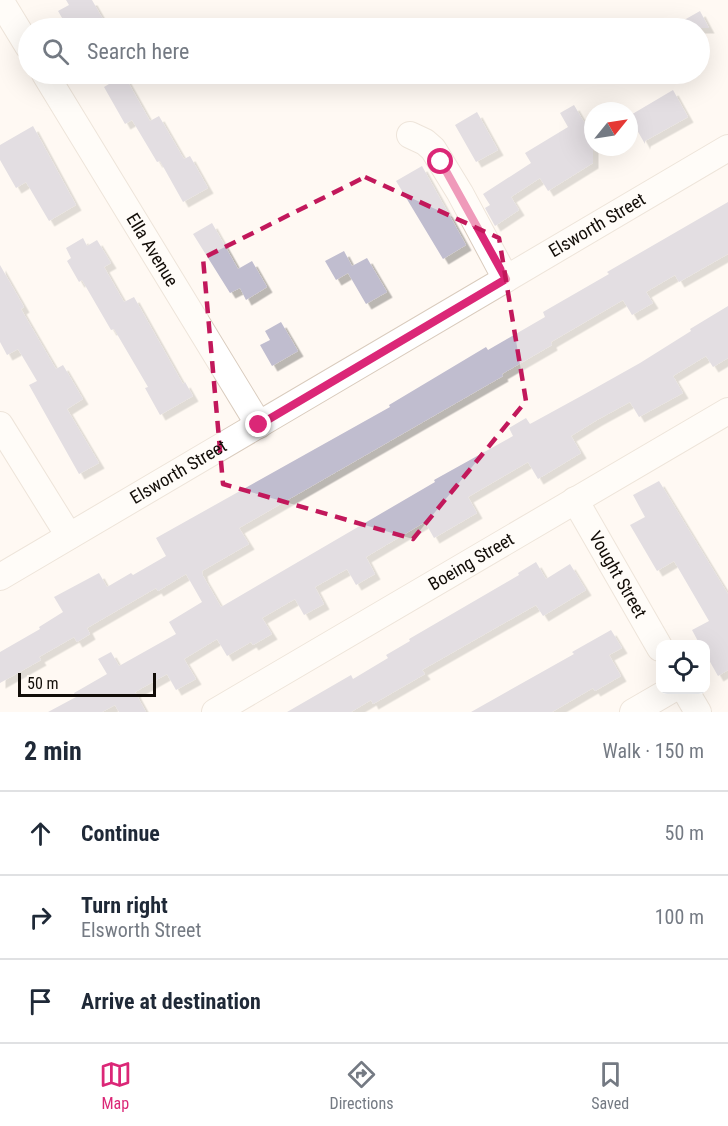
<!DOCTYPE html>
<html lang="en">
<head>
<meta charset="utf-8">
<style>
  body { margin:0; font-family:"Roboto Condensed",sans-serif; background:#f2f2f3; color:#1f2937 }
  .controls { position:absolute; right:18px; bottom:18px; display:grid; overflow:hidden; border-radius:12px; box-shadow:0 6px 24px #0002 }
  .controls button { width:54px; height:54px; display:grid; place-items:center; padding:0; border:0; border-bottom:2px solid #e0e1e3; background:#fff; color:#1f2937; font:30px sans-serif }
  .compass { position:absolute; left:584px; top:102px; width:54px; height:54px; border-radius:50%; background:#fff; box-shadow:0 6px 24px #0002; rotate:60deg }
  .scale { position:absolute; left:18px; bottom:15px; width:138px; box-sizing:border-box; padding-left:6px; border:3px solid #120d08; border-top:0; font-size:16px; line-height:21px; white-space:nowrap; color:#120d08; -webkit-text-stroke:4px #fff9f3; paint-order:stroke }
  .stop { position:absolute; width:18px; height:18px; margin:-14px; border:4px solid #db2777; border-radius:50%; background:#fff }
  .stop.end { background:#db2777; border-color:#fff; box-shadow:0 2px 6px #0008 }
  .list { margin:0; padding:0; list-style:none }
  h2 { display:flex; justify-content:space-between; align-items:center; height:78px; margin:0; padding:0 24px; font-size:26px }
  h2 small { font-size:20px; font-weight:400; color:#747a83 }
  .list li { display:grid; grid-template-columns:39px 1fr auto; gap:18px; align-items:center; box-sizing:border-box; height:84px; padding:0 24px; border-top:2px solid #e0e1e3 }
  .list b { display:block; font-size:22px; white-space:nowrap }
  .list p { margin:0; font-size:20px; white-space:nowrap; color:#747a83 }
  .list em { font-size:20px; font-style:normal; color:#747a83 }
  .icon { flex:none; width:33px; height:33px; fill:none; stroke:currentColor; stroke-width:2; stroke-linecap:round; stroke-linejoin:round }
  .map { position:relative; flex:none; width:728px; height:712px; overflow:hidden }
  .search { position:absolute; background:#fff; box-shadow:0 6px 24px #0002; left:18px; right:18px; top:18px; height:66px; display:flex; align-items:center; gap:15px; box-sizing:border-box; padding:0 21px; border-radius:33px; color:#747a83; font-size:22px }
  .sheet { height:330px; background:#fff }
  nav { display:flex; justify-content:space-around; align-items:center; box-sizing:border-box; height:84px; border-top:2px solid #e0e1e3; background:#fff; font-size:16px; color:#747a83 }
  nav a { display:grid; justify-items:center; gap:3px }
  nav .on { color:#db2777 }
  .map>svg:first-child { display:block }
  .building { fill:#c0bdcf; filter:url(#shadow) }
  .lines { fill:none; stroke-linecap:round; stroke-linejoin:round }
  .minor-casing { stroke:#d9cbbd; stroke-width:28 }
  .minor { stroke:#fff; stroke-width:26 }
  .route { stroke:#db2777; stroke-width:8 }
  .marked { fill:none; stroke:#c2185b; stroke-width:4.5; stroke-dasharray:12 8; stroke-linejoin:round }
  .labels { text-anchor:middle; stroke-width:4.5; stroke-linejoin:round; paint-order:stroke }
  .street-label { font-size:18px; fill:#120d08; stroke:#fff9f3 }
</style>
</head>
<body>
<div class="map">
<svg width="728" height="712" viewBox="0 0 728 712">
  <defs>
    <filter id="shadow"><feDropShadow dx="5.5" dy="5.5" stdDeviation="0" flood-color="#0004"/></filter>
  </defs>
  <rect width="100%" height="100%" fill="#fff9f3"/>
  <path class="building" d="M66 0H92L108 28H68L58 11 69 5Z
    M700 11 709 28H670Z
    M124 75 150 121 159 116 184 159 190 156 208 188 183 202 160 161 157 162 132 120 125 124 104 87Z
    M673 90 688 117 645 141V144L629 116Z
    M574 105 584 122 593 116V163L548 191 540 178 511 197 519 210 495 226 485 208 490 205 483 194 531 163 525 153 568 127 560 113Z
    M477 112 498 150 476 162 455 125Z
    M33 126 76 205 49 221 26 182 16 188 0 160V145Z
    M422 166 466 245 443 259 396 181Z
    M728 202V254L679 282 675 275 646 292 653 303 632 315 623 300 551 342 552 345 502 374 503 376 239 528 249 544 202 571 203 576 221 607 435 482 434 480 513 436 509 428 526 418 530 424 583 395 640 363 691 331 690 329 728 306V358L713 367 706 356 673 376 683 393 639 417 630 402 597 420 571 436 581 453 538 479 528 462 468 497 477 513 434 538 425 522 366 557 375 574 356 585 347 569 315 587 324 604 304 615 295 599 262 618 272 634 253 645 251 642 227 656 217 639 184 659 196 679 176 690 167 674 135 692 146 712H119L115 705 102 712H48L76 697 74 693 107 674 98 659 111 652 119 666 176 634 169 622 202 602 186 574 158 591 156 588 87 628 90 634 77 642 74 637 39 657 41 660 0 683V652L40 629 39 627 63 612 54 597 99 573 107 587 131 573 133 575 166 556 156 538 390 407 389 405 486 347 488 350 545 317 543 312 609 274 607 272Z
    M212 223 238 269 252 261 267 287 246 300 240 288 230 293 193 234Z
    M83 238 87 246 97 240 111 263 104 267 124 302 134 297 183 384 185 382 193 396 160 415 145 388 148 387 114 329 111 330 82 280 79 282 67 261 71 258 66 248Z
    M344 251 352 266 367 258 387 292 366 304 348 273 336 280 325 261Z
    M0 265 24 307 21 309 56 369 63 365 83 399 67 409 99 463 79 474 29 385 37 381 18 349 7 355 0 342Z
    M281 322 298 351 272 366 260 345 270 340 265 331Z
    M659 481 728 594V670L718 676 705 653V645H700L692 630 709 621 674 561 657 571 630 525 645 517 633 495Z
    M536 562 546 579 570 564 586 590 543 616 536 605 422 670 425 674 373 704 371 700 351 712H287L351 675 353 679 388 658 386 655 410 641 409 639 519 575 518 573Z
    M611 630 622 648 609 655 621 676 595 691 593 688 552 712H471L574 654 572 652Z"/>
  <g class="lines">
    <defs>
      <g id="minor">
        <path d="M0 0 28 46"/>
        <path id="s1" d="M45 74 259 425"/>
        <path d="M410 135 425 142 433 149 460 193 506 279"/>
        <path d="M0 425 69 536"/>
        <path id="s2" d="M575 500 660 648"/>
        <path id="s3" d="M0 577 728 148"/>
        <path d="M685 690 698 712"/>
        <path id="s4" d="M215 712 728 411"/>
        <path d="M633 712 671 690"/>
      </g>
    </defs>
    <use href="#minor" class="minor-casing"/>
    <use href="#minor" class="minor"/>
  </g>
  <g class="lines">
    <path class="route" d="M259 425 506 279 441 162"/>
  </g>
  <path d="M0 0H728V712H0ZM365 177 499 238 526 401 413 539 223 484 203 258Z" fill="#fff9f3" fill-opacity=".55" fill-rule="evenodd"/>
  <path class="marked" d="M365 177 499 238 526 401 413 539 223 484 203 258Z"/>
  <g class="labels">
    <g class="street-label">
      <text dy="6" stroke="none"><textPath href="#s3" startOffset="693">Elsworth Street</textPath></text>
      <text dy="6" stroke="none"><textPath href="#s1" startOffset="206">Ella Avenue</textPath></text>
      <text dy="6" stroke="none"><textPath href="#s3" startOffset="207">Elsworth Street</textPath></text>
      <text dy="6" stroke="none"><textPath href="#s4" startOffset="297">Boeing Street</textPath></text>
      <text dy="6" stroke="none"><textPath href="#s2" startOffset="86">Vought Street</textPath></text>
    </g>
  </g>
</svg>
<div class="controls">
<button><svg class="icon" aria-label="locate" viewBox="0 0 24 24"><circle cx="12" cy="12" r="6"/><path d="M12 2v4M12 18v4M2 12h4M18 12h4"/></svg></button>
</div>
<svg class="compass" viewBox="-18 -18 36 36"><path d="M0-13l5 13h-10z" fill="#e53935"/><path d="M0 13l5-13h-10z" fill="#747a83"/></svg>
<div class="scale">50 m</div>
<div class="stop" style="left:441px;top:162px"></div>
<div class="stop end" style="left:259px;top:425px"></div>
<div class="search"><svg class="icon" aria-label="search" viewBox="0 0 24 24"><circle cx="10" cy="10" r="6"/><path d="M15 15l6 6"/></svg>Search here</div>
</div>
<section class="sheet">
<h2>2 min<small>Walk · 150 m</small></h2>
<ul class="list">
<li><svg class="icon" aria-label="ahead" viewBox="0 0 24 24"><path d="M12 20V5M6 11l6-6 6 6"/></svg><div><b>Continue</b></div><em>50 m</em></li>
<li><svg class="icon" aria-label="right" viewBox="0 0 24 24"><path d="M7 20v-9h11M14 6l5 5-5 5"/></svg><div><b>Turn right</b><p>Elsworth Street</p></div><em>100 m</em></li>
<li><svg class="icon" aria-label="arrive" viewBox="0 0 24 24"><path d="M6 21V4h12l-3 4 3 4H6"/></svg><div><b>Arrive at destination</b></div></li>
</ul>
</section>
<nav>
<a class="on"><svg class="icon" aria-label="map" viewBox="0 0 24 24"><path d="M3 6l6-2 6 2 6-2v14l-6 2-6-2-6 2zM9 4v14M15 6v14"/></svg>Map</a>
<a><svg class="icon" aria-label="directions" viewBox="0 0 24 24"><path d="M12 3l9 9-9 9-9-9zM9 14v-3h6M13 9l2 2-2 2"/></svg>Directions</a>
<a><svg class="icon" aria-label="saved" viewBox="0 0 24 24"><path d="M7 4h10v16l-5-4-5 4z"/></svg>Saved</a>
</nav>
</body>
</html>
